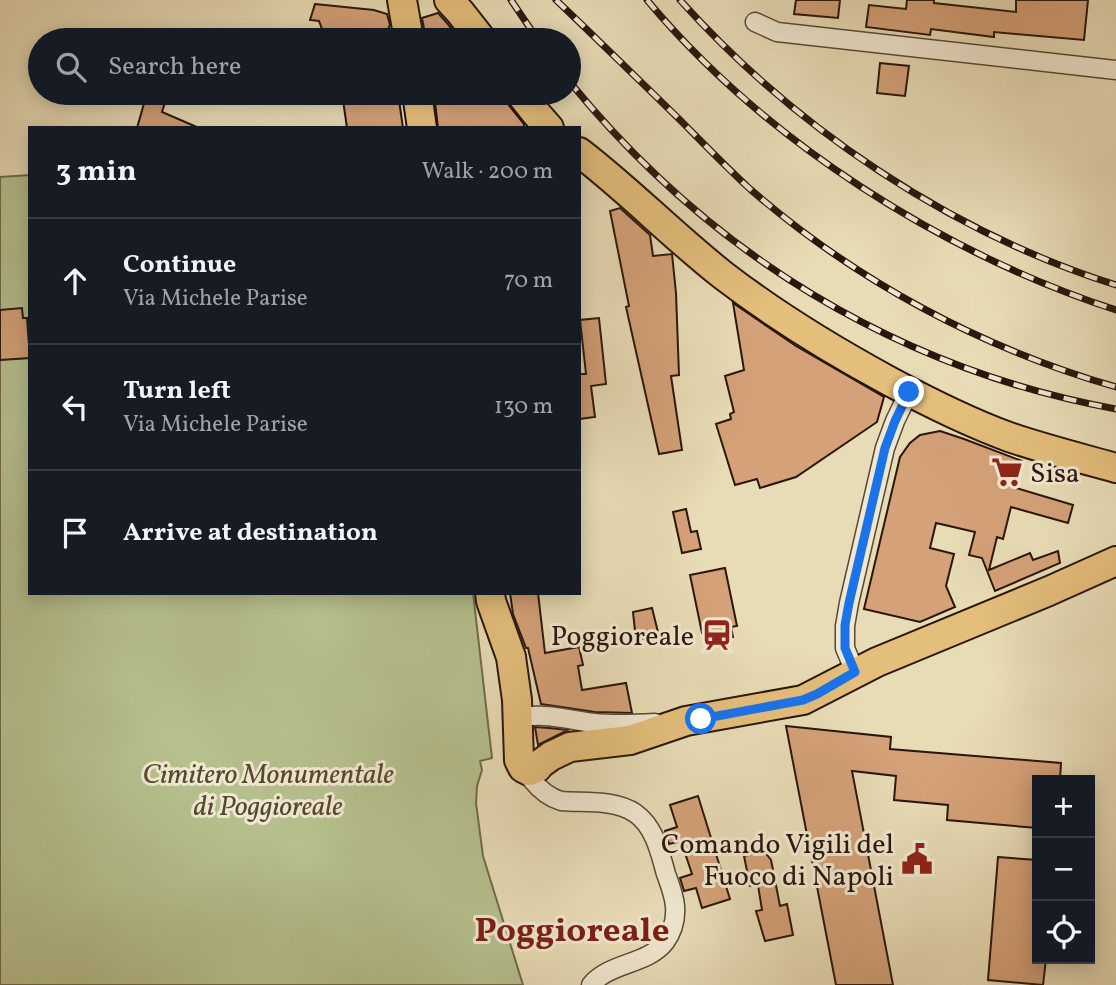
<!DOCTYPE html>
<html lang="en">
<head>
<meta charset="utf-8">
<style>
  body { margin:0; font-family:Vollkorn,serif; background:#242831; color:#f1f3f6 }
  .controls { position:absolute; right:21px; bottom:21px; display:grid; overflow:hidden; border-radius:0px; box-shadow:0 4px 18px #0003 }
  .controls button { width:63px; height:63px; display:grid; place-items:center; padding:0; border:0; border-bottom:2px solid #363941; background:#171b24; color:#f1f3f6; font:35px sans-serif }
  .stop { position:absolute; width:21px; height:21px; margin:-16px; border:5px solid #1a73e8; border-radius:50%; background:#fff }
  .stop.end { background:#1a73e8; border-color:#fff; box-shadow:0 2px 7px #0008 }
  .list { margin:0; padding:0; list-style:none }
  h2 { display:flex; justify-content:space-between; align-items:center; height:91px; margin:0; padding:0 28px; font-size:30px }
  h2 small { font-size:23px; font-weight:400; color:#9ea1a6 }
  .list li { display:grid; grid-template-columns:46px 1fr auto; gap:21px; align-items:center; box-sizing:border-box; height:126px; padding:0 28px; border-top:2px solid #363941 }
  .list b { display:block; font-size:26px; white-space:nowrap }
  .list p { margin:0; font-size:23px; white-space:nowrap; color:#9ea1a6 }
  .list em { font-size:23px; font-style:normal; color:#9ea1a6 }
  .icon { flex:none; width:38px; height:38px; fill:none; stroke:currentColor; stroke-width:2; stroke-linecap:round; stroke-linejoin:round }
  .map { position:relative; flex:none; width:1116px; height:985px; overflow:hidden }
  .search { position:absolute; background:#171b24; box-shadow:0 4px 18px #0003; left:28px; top:28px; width:553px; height:77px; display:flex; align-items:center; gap:18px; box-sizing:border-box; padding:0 24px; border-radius:38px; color:#9ea1a6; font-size:26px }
  .panel { position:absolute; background:#171b24; box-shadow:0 4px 18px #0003; left:28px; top:126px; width:553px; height:469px; border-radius:0px }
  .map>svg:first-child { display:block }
  .green { fill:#b6c08e; stroke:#706b4c; stroke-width:2 }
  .building { fill:#d4a178; stroke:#2a160b; stroke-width:2 }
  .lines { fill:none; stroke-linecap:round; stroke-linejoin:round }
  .street-casing { stroke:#5a4836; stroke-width:21 }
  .primary-casing { stroke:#2a160b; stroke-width:32 }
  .street { stroke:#f0e8d0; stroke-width:18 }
  .primary { stroke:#e4be7b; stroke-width:28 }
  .rail-casing { stroke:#2a160b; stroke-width:7 }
  .rail { stroke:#f0e8d0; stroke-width:4.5; stroke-dasharray:13; stroke-linecap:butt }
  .route { stroke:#1a73e8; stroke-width:9 }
  .labels { text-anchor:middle; stroke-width:6; stroke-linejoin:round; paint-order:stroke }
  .poi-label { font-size:28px; fill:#2a160b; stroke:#f0e8d0; text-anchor:end }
  .park-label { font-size:28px; font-style:italic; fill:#544932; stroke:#f0e8d0 }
  .district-label { font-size:35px; font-weight:bold; fill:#7a1f14; stroke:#f0e8d0 }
</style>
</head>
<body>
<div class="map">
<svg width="1116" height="985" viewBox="0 0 1116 985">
  <rect width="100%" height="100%" fill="#e8dcb6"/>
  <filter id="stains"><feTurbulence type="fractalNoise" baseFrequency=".00286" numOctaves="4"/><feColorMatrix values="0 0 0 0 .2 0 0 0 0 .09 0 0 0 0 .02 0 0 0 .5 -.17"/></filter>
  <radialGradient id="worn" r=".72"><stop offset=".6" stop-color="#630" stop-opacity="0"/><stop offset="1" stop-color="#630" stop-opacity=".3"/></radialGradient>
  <path class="green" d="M30 175V593H473L492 758 480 761 482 770 477 786 476 803 483 856 523 985H0V177Z"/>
  <path class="building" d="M796 0H840L838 18 794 14Z
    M907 0H934V3L1016 12V0H1088L1084 40 994 32V37L931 29 930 35 866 27 869 5 906 9Z
    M315 4 374 10 387 14 390 25 388 29 390 40H326L319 21 310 20Z
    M438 13 447 23 461 40H426L422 18Z
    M880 63 909 66 905 96 877 93Z
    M147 93H168L162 112 199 128H137Z
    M342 93H398L403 128H347Z
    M434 93H502L507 103 524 124V128H438Z
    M620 208 650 235 653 256 672 254 676 293 679 375 671 376 682 450 659 454 626 307 629 306 610 211Z
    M733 303 796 346 884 397 877 422 796 477 760 488 757 479 735 485 716 424 731 419 730 414 734 412 725 376 744 370Z
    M22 308 23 318H27L30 358 0 360V310Z
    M599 318 606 384 591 386 595 417 579 419V374H586L580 320Z
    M940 431 964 439 1022 461 1016 488 1073 505 1068 523 1011 507 1003 539 997 537 989 570 1030 553 1033 560 1058 551 1060 563 995 591 982 558 969 555 975 532 936 523 930 548 954 554 946 586 955 607 920 622 864 609 900 457 910 443 920 435Z
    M686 509 691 532 697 531 701 549 682 553 673 512Z
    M725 568 737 626 731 627 733 637 708 642 706 632 702 633 690 575Z
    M510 593H538L545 653 579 647 583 665 578 666 582 690 626 683 632 713 595 712 541 704 528 648H526L513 614Z
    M652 608 659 636 636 640 633 612Z
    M786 726 891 737 890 749 1061 763 1060 780H1037V828L947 820 948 805 894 800 896 776 852 771 893 985H836Z
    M535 727 549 728 568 730 538 745Z
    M698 796 730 899 702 908 696 888 684 891 680 878 692 874 681 841 669 844 665 831 677 827 670 805Z
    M764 851 771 860 780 906 787 904 793 935 765 941 756 911 762 910 758 885 750 886 744 856Z
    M998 857 1037 860V959H1046L1043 985 988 980Z"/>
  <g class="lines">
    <defs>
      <path id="street" d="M755 22 777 32 1116 70
        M855 672 845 648V626L849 603 885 448 895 421 909 392
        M523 717C550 713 568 720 594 723 615 725 635 724 655 723
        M532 780C540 790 548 797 561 801 584 803 614 799 635 813 655 827 660 853 666 874 670 885 674 895 675 906 676 918 673 931 665 942 647 965 610 962 591 985"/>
      <path id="primary" d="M402 0 409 40
        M449 0 460 12 482 40
        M417 93 422 128
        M520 93 535 112 549 128
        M579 152C630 191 674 237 724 276 776 316 832 350 889 381 928 402 968 422 1009 437 1044 449 1080 458 1116 468
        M490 593 491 601 511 657 517 700 519 760 523 768 529 771 537 768 540 764 551 756 570 747 630 740 686 721 803 700 877 662 1049 591 1116 561"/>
    </defs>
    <use href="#street" class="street-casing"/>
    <use href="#primary" class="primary-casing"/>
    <use href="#street" class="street"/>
    <use href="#primary" class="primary"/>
    <defs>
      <path id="rail" d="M511 0 538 40
        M556 0C597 39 637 78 678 118 702 142 725 166 750 189 856 281 981 348 1116 387
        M647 0C765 141 942 253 1116 310
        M680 0C795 128 951 233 1116 285
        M569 81C709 253 897 369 1116 409"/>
    </defs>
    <use href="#rail" class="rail-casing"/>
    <use href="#rail" class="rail"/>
  </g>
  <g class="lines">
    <path class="route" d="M701 719 803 700 817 694 855 672 845 648V625L849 603 885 448 895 421 909 392"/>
  </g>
  <defs>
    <symbol id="supermarket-bare" viewBox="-9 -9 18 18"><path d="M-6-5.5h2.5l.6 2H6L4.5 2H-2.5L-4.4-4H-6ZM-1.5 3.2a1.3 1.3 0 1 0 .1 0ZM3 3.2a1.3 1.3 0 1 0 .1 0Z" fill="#8f2418" stroke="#f0e8d0" stroke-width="2.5" paint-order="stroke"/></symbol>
    <symbol id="station-bare" viewBox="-9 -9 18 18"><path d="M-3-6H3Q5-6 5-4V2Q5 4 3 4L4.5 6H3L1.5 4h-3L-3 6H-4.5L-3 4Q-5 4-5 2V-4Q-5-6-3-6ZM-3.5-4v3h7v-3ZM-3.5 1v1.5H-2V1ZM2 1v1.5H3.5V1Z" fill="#8f2418" stroke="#f0e8d0" stroke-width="2.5" paint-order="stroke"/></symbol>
    <symbol id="civic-bare" viewBox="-9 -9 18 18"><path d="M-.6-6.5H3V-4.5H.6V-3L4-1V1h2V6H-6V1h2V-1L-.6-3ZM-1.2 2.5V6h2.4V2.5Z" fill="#8f2418" stroke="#f0e8d0" stroke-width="2.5" paint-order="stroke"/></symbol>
  </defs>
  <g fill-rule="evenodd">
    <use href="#supermarket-bare" x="985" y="450" width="44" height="44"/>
    <use href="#station-bare" x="695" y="613" width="44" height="44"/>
    <use href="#civic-bare" x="895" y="837" width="44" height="44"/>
  </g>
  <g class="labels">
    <g class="poi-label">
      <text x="1030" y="482" text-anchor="start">Sisa</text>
      <text x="694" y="645">Poggioreale</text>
      <text x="894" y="853">Comando Vigili del<tspan x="894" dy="32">Fuoco di Napoli</tspan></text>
    </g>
    <g class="park-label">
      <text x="268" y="783">Cimitero Monumentale<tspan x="268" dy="32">di Poggioreale</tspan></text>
    </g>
    <g class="district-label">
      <text x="572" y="941">Poggioreale</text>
    </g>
  </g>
  <rect width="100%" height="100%" filter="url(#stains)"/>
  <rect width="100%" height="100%" fill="url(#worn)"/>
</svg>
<div class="controls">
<button>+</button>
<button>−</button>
<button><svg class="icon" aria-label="locate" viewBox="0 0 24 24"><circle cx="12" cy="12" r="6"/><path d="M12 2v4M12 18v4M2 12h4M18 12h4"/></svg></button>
</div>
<div class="stop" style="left:701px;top:719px"></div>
<div class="stop end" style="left:909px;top:392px"></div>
<div class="search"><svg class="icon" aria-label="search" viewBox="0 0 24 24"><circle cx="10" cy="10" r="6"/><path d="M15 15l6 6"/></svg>Search here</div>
<section class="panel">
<h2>3 min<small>Walk · 200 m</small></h2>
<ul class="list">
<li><svg class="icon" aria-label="ahead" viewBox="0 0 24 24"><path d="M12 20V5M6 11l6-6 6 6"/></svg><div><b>Continue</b><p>Via Michele Parise</p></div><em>70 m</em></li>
<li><svg class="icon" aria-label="left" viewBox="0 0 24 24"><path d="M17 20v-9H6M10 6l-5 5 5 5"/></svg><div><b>Turn left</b><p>Via Michele Parise</p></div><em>130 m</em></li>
<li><svg class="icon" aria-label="arrive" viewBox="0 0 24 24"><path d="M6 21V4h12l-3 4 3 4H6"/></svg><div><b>Arrive at destination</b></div></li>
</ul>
</section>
</div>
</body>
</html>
